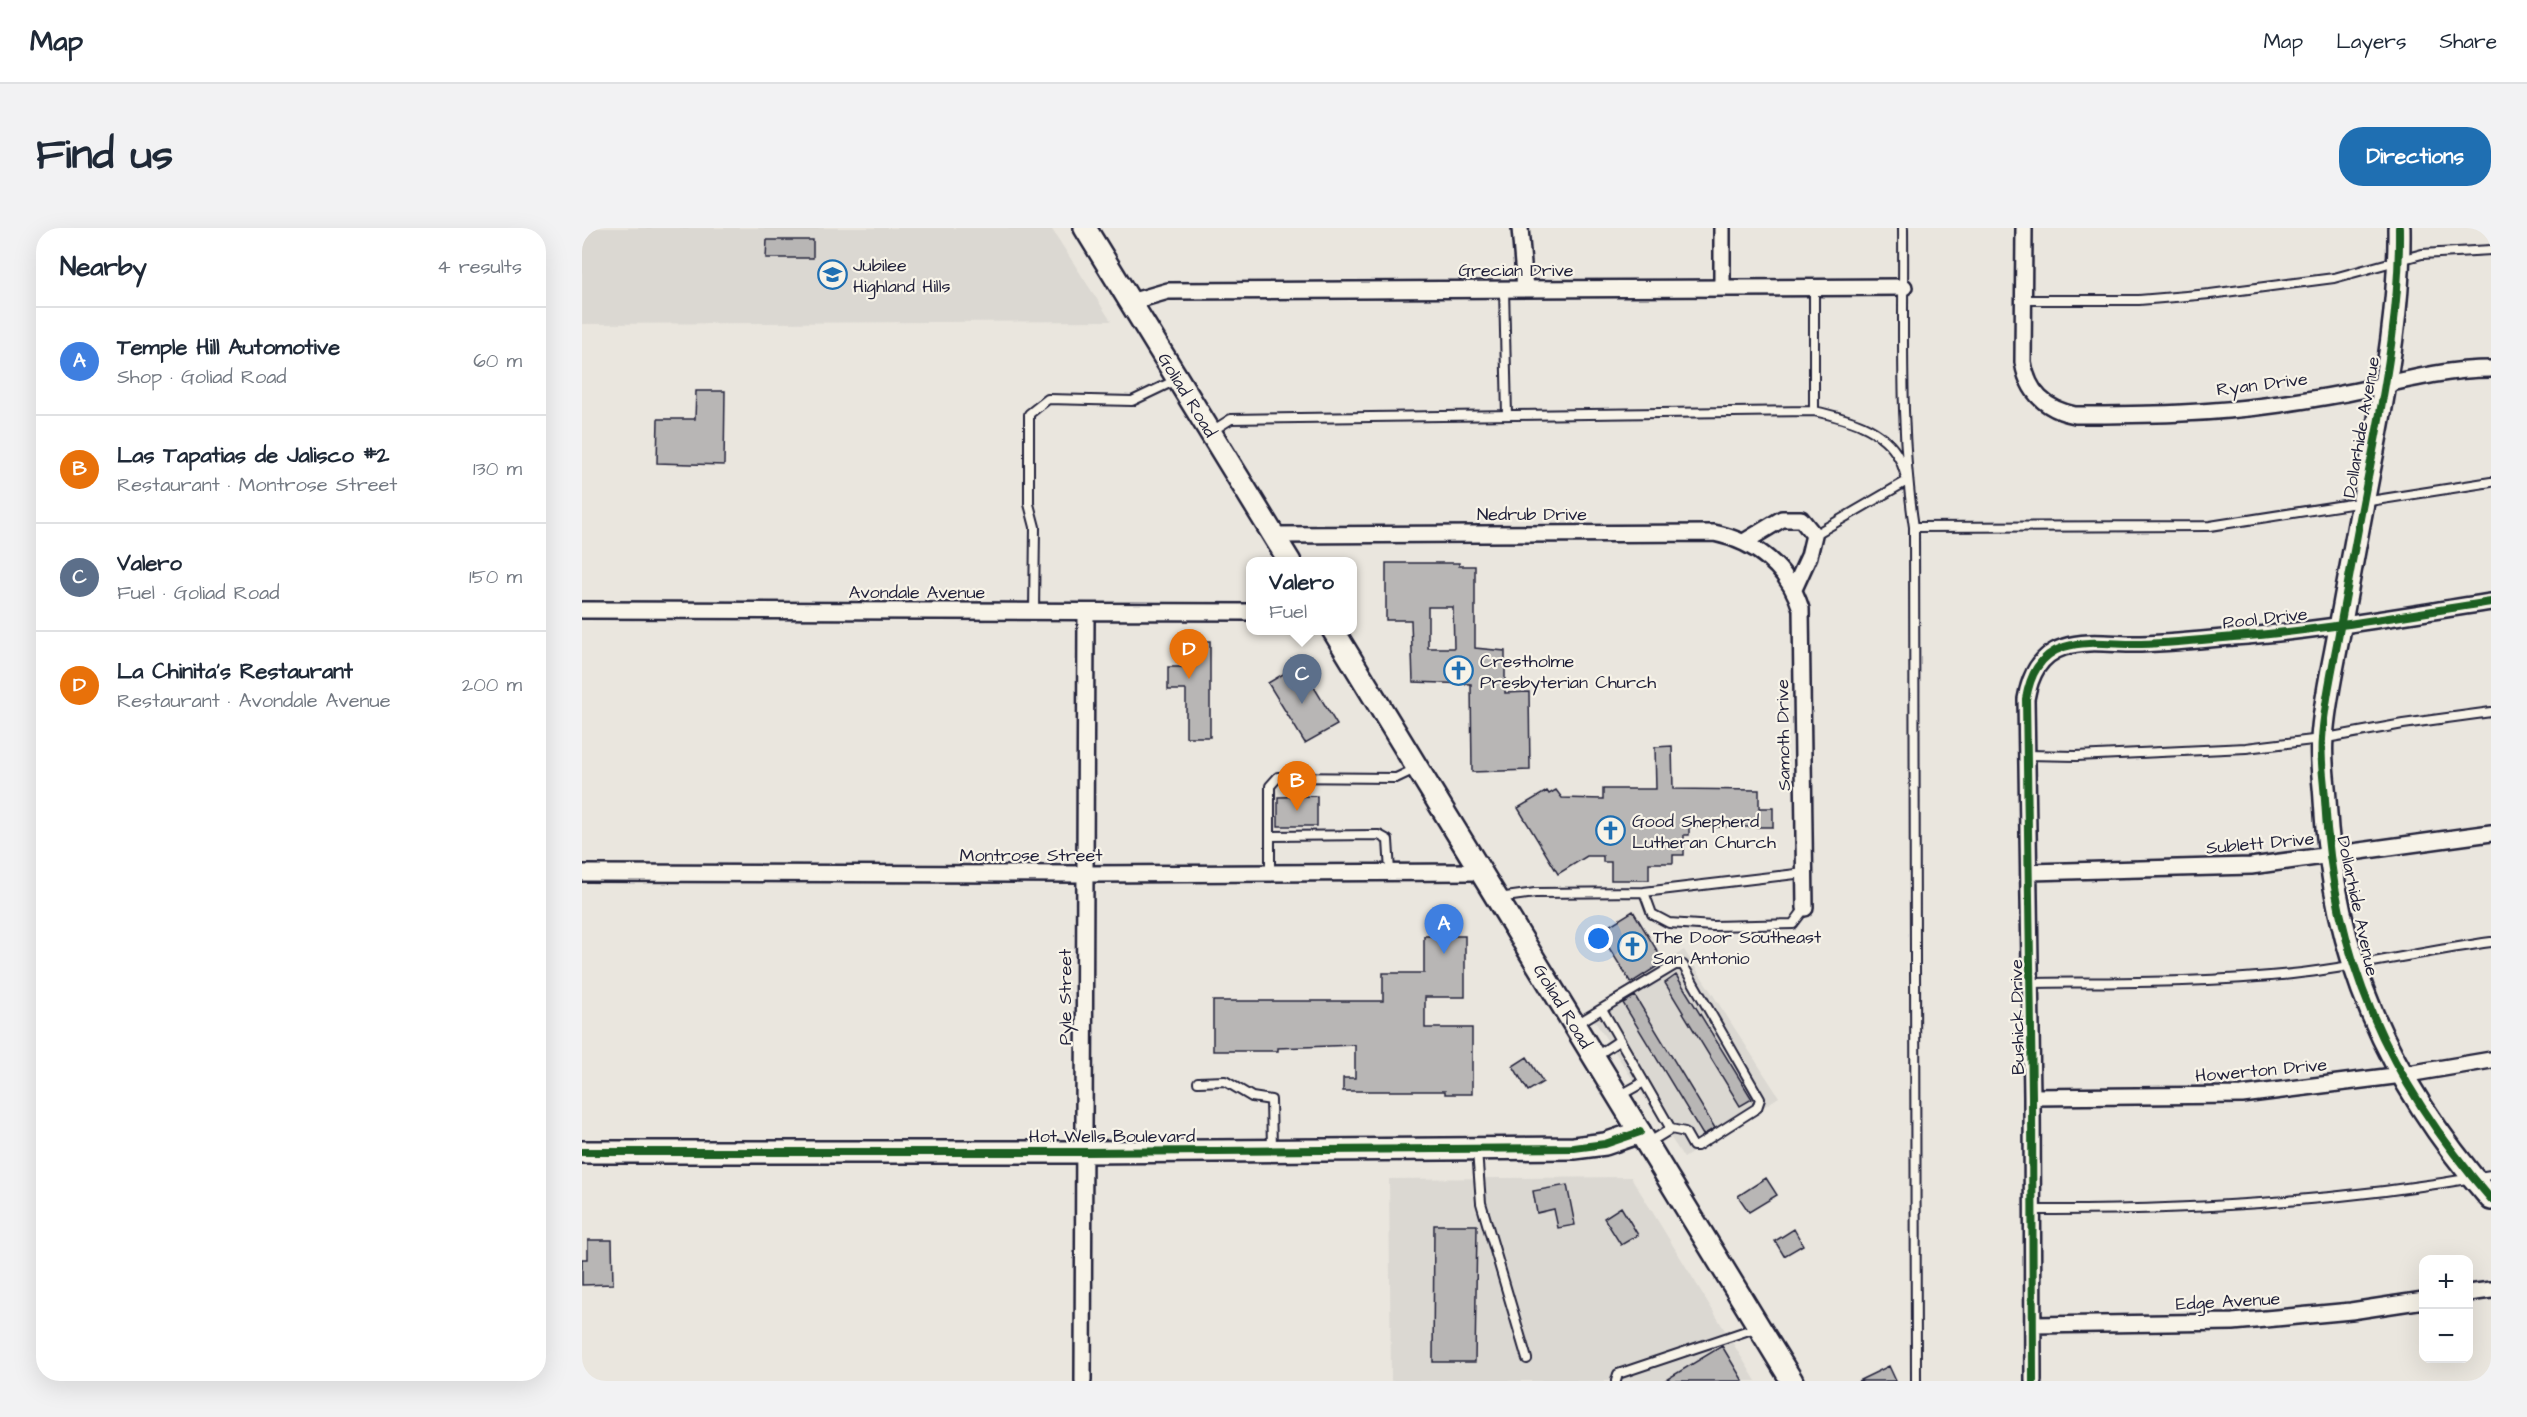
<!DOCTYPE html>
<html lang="en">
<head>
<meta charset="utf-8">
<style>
  body { margin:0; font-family:"Architects Daughter",sans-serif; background:#f2f2f3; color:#1f2937 }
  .controls { position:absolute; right:18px; bottom:18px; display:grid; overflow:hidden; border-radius:12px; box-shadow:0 6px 24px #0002 }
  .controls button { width:54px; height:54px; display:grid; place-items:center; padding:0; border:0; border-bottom:2px solid #e0e1e3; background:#fff; color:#1f2937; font:30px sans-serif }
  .you { position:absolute; left:1017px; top:711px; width:21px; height:21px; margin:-15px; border:4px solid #fff; border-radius:50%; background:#1a73e8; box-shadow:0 0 0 9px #1a73e833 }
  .badge { display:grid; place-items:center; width:39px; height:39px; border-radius:50%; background:#1f6fb2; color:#fff; font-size:20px; font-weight:700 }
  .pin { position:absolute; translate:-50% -50px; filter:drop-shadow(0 2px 3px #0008) }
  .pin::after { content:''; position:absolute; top:32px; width:21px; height:18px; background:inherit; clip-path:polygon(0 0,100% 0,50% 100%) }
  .popup { position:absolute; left:664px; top:329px; width:111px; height:78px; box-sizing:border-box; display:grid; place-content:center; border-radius:12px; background:#fff; filter:drop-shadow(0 2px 4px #0005); font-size:20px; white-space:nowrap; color:#747a83 }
  .popup b { font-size:22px; color:#1f2937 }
  .popup::after { content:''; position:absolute; left:50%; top:100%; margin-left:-12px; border:12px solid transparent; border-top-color:#fff }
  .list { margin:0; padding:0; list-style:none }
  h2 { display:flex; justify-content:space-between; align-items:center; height:78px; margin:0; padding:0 24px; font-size:26px }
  h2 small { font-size:20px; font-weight:400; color:#747a83 }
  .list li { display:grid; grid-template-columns:39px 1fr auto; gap:18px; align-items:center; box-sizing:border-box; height:108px; padding:0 24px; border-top:2px solid #e0e1e3 }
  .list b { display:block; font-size:22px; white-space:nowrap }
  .list p { margin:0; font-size:20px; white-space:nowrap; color:#747a83 }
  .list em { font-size:20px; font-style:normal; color:#747a83 }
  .map { position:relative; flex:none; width:1909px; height:1153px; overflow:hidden; border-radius:24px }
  header { display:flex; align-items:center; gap:36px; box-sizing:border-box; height:84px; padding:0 30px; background:#fff; border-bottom:2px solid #e0e1e3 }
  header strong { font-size:28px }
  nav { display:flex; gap:33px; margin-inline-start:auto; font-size:21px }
  .intro { display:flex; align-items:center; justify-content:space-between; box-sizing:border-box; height:144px; padding:0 36px }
  h1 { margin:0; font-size:42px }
  .button { padding:15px 27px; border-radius:24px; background:#1f6fb2; color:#fff; font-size:21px; font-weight:700 }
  main { display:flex; gap:36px; padding:0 36px }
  aside { flex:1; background:#fff; border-radius:24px; box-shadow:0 6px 24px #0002 }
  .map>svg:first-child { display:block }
  .built { fill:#dbd8d2 }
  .building { fill:#b8b6b5; stroke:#22223b; stroke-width:1.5; fill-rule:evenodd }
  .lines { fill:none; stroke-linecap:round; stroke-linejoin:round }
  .lane-casing { stroke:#22223b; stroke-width:12 }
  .street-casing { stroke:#22223b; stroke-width:20 }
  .secondary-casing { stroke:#22223b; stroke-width:26 }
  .lane { stroke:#f7f3e8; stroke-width:8 }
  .street { stroke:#f7f3e8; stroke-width:15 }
  .secondary { stroke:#f7f3e8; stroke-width:21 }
  .cycleway-casing { stroke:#f7f3e8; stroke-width:11 }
  .cycleway { stroke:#1b5e20; stroke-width:8 }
  .labels { text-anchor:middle; stroke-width:4.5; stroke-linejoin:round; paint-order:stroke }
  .poi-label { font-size:18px; fill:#22223b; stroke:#f7f3e8; text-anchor:start }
  .street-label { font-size:18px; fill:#22223b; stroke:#f7f3e8 }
</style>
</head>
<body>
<header>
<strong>Map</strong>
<nav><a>Map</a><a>Layers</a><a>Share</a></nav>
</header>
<div class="intro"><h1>Find us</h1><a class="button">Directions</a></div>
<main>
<aside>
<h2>Nearby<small>4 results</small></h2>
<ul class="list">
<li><span class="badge" style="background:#3f7fe0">A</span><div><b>Temple Hill Automotive</b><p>Shop · Goliad Road</p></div><em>60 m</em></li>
<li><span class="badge" style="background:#e8710a">B</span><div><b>Las Tapatias de Jalisco #2</b><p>Restaurant · Montrose Street</p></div><em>130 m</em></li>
<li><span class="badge" style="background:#5c6f8a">C</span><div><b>Valero</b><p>Fuel · Goliad Road</p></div><em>150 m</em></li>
<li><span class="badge" style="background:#e8710a">D</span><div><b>La Chinita's Restaurant</b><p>Restaurant · Avondale Avenue</p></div><em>200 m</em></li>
</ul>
</aside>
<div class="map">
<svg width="1909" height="1153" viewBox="0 0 1909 1153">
  <rect width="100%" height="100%" fill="#eae6de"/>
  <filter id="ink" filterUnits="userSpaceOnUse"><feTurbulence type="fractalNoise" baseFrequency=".0167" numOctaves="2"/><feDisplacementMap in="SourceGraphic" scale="12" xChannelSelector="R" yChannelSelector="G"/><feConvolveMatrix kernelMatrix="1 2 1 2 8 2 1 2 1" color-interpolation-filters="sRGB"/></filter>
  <g filter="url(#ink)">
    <path class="built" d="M0 0H469L529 93 0 96Z
      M1102 722 1197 869 1102 930 1006 783Z
      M1049 949 1174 1153H809L807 951Z"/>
    <path class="building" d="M185 12H231V30H184Z
      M114 163H143L142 237 75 235 76 191H113Z
      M804 335H877V338H893V420L923 423V465L947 464 948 542 890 544 889 456 831 454 829 392H804ZM846 379H871L872 420H846Z
      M602 413H628V509H604V462H586V439H602Z
      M718 436 755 497 723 515 686 455Z
      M1090 518 1091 561 1177 562V580H1191V599H1107V607H1102V627H1091V635H1067V652H1029V634H1021V628H1005L976 646 936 580 965 563 967 566 974 562 980 570 1021 571V561H1074L1073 519Z
      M735 568V598H696V569Z
      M1051 683 1082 734 1049 755 1017 704Z
      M842 708H883V769H843V800H890V866H863V863H761V850H773V817L696 820V823H631V773H801V745H842Z
      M1094 747 1170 871 1158 878 1083 755Z
      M1053 768 1133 900 1121 907 1041 775Z
      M945 829 961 854 946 863 931 838Z
      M1184 950 1195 967 1167 984 1156 968Z
      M985 957 993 997 976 1000 972 981 955 985 951 963Z
      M1039 979 1056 1007 1039 1017 1022 990Z
      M852 997H895L893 1134H851Z
      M1212 1001 1221 1017 1202 1028 1193 1013Z
      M6 1012H30L31 1056 0 1057V1031H6Z
      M1140 1118 1161 1153H1082Z
      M1307 1138 1314 1153H1276Z"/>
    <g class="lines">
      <defs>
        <path id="lane" d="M1321 0C1322 100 1317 200 1332 299L1334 1153
          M1232 60V183
          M922 61 925 187
          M1441 72H1557L1628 66 1752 50 1840 26 1909 22
          M630 203 649 191 1232 183C1263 190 1301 199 1317 230 1321 237 1323 246 1325 253L1232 307
          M1332 299 1628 298 1909 254
          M452 384 453 299 447 276V186L466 171 550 173 594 152
          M1445 527 1494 528 1664 520 1739 511 1821 496 1909 484
          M808 644 806 612 797 607 688 608V558L696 549 814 550 833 541
          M688 645V608
          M1062 664 1070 686 1087 695 1131 698 1211 696 1223 680
          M916 670 953 665 1062 664 1222 645
          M1449 755C1536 754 1623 755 1710 746 1777 739 1842 723 1909 714
          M1020 781 1089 901
          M993 797 1093 737H1101L1178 871 1175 880 1115 918H1111L1103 904 1089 901 1066 915
          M1014 828 1038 812
          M616 854 643 853 670 869 689 872 690 921
          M1037 868 1062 854
          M895 923 899 975 945 1131
          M1450 982C1604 983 1757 974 1909 947
          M1034 1153 1036 1146 1176 1099"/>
        <path id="street" d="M938 0 943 61
          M1140 0V60
          M1442 0 1441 134C1446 165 1463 181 1493 187 1561 187 1630 186 1698 176 1725 172 1752 168 1779 162 1823 152 1864 141 1909 141
          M548 74 586 63 1322 59
          M692 307 1132 305C1174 314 1206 339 1219 381L1223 680
          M1162 314 1200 291H1219L1232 307 1227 328 1212 361
          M0 382 669 384
          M1448 644 1669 638 1909 605
          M0 645 503 646 898 644
          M1450 869 1660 867 1820 847 1909 832
          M1886 1065 1909 1062
          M1451 1097 1651 1094 1769 1083 1842 1072
          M501 1153 504 385
          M1451 1153 1450 869 1444 471C1448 448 1457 427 1482 419 1505 411 1535 417 1559 416 1590 415 1620 412 1651 409 1737 403 1823 387 1909 374"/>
        <g id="secondary">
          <path id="s1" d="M503 0 708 334"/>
          <path d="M1817 0C1818 75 1805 150 1791 223 1779 284 1768 344 1757 405 1751 439 1742 476 1740 511 1738 531 1742 552 1743 572 1751 730 1806 852 1909 971"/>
          <path id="s2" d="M751 402 1210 1153"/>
          <path d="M0 924H502L992 920 1023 916 1058 904"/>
        </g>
      </defs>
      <use href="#lane" class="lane-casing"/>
      <use href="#street" class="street-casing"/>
      <use href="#secondary" class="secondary-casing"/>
      <use href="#lane" class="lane"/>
      <use href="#street" class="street"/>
      <use href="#secondary" class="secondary"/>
      <defs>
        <path id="cycleway" d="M1817 0C1818 75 1805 150 1791 223 1779 284 1768 344 1757 405 1751 439 1742 476 1740 511 1738 531 1742 552 1743 572 1751 730 1806 852 1909 971
          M0 924H502L992 920 1023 916 1058 904
          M1451 1153 1450 869 1444 471C1448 448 1457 427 1482 419 1505 411 1535 417 1559 416 1590 415 1620 412 1651 409 1737 403 1823 387 1909 374"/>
      </defs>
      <use href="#cycleway" class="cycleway-casing"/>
      <use href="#cycleway" class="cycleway"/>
    </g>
  </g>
  <defs>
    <symbol id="school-ring" viewBox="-11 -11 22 22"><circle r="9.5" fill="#f7f3e8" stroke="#1f6fb2" stroke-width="1.5"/><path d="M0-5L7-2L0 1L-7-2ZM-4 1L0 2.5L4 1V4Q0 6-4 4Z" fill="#1f6fb2"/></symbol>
    <symbol id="church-ring" viewBox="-11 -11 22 22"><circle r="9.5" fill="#f7f3e8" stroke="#1f6fb2" stroke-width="1.5"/><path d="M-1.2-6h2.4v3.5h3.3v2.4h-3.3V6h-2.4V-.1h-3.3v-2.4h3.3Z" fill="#1f6fb2"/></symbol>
  </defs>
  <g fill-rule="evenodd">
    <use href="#school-ring" x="234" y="30" width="33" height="33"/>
    <use href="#church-ring" x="860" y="426" width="33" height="33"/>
    <use href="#church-ring" x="1012" y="586" width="33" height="33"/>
    <use href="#church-ring" x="1034" y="702" width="33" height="33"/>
  </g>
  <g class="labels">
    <g class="poi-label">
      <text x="271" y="43">Jubilee<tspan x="271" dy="21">Highland Hills</tspan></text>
      <text x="898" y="439">Crestholme<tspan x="898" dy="21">Presbyterian Church</tspan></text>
      <text x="1050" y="599">Good Shepherd<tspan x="1050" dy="21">Lutheran Church</tspan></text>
      <text x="1071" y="715">The Door Southeast<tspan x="1071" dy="21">San Antonio</tspan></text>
    </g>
    <g class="street-label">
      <text x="934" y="48">Grecian Drive</text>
      <text transform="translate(1680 156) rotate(-7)" y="6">Ryan Drive</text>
      <text dy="6" stroke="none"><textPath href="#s1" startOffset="196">Goliad Road</textPath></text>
      <text transform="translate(1779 199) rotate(-80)" y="6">Dollarhide Avenue</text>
      <text x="950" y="292">Nedrub Drive</text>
      <text x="335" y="370">Avondale Avenue</text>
      <text transform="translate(1683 390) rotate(-6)" y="6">Pool Drive</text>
      <text transform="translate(1201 507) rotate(-91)" y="6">Samoth Drive</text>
      <text transform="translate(1678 615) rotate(-5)" y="6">Sublett Drive</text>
      <text x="449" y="633">Montrose Street</text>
      <text transform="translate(1776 678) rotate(78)" y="6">Dollarhide Avenue</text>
      <text transform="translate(483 769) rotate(-90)" y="6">Pyle Street</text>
      <text dy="6" stroke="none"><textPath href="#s2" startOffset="441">Goliad Road</textPath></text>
      <text transform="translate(1435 789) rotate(-91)" y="6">Bushick Drive</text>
      <text transform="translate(1679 842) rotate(-5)" y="6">Howerton Drive</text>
      <text x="530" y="914">Hot Wells Boulevard</text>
      <text transform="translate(1646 1073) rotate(-3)" y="6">Edge Avenue</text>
    </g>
  </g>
</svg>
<div class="controls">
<button>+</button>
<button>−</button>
</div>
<div class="you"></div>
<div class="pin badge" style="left:862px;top:726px;background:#3f7fe0">A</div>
<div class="pin badge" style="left:715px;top:583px;background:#e8710a">B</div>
<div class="pin badge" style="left:720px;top:476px;background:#5c6f8a">C</div>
<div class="popup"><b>Valero</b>Fuel</div>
<div class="pin badge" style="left:607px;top:451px;background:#e8710a">D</div>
</div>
</main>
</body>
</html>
